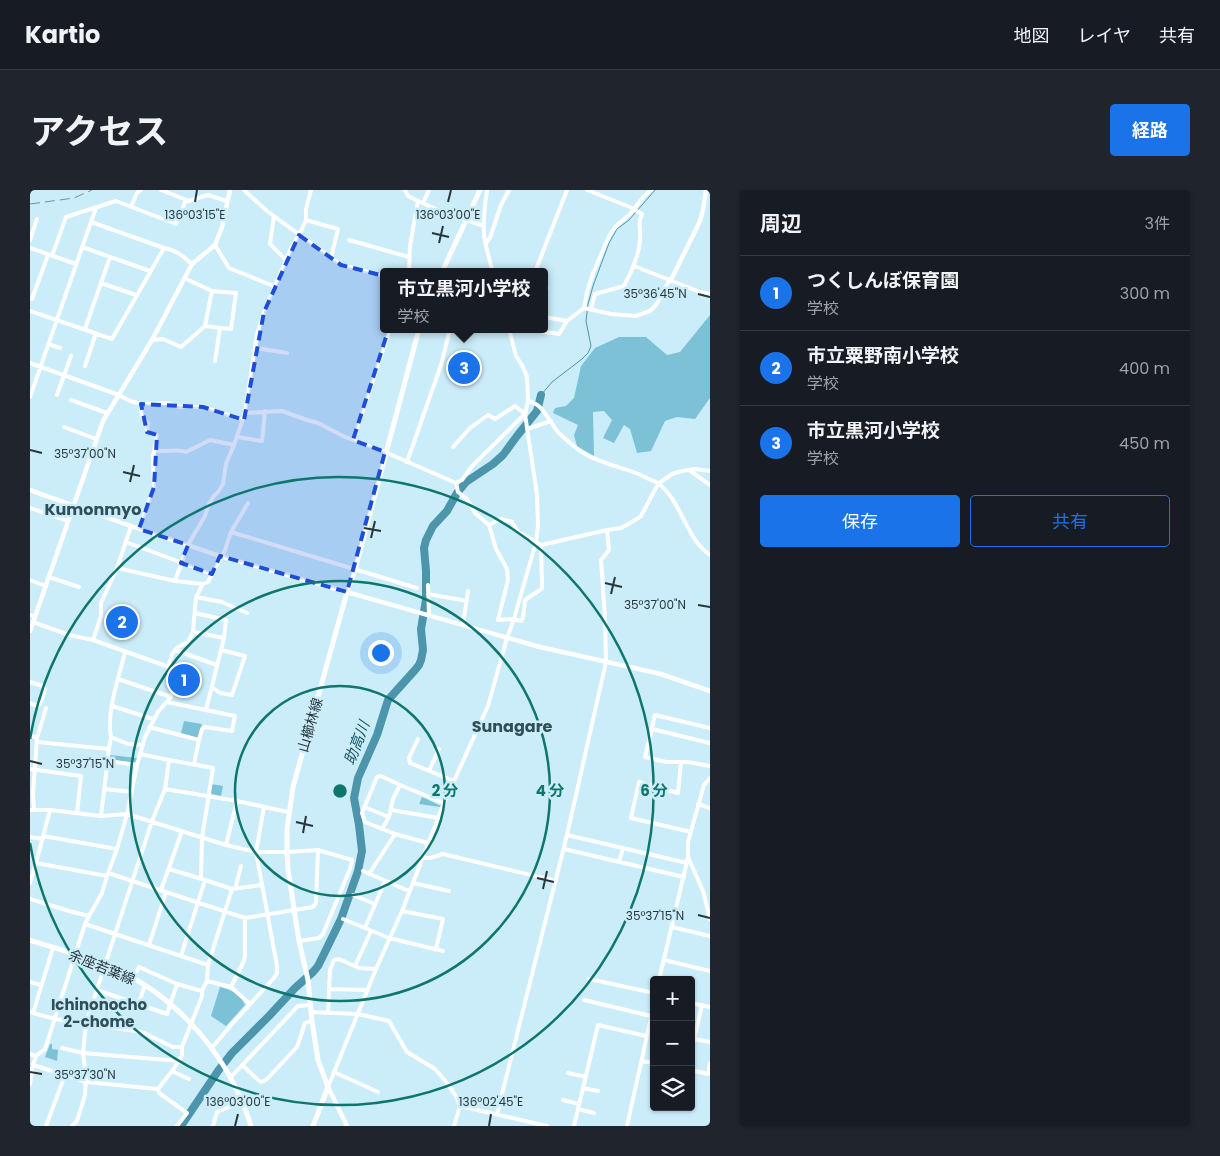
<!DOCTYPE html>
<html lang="ja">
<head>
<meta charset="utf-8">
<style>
  body { margin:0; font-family:Poppins,"Noto Sans JP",sans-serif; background:#20242c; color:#f1f3f6 }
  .controls { position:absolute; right:15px; bottom:15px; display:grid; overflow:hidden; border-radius:5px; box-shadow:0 1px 4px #0004 }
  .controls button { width:45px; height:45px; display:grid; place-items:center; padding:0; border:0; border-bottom:1px solid #363941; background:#171b24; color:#f1f3f6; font:25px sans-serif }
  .you { position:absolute; left:350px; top:462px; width:18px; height:18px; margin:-12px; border:4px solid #fff; border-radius:50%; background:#1a73e8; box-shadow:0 0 0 8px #1a73e833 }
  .badge { display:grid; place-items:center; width:32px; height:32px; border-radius:50%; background:#1a73e8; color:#fff; font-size:16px; font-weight:700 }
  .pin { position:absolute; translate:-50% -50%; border:2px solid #fff; box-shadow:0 1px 5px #0006 }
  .popup { position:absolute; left:350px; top:78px; width:168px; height:65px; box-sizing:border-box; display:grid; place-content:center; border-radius:5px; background:#171b24; filter:drop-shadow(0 1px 4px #0005); font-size:16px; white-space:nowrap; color:#9ea1a6 }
  .popup b { font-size:19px; color:#f1f3f6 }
  .popup::after { content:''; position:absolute; left:50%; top:100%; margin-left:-10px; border:10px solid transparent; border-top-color:#171b24 }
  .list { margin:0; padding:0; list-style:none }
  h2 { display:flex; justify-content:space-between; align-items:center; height:65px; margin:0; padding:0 20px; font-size:21px }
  h2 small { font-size:16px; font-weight:400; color:#9ea1a6 }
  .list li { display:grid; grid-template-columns:32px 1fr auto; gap:15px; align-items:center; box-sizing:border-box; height:75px; padding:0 20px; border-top:1px solid #363941 }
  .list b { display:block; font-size:19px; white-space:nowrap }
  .list p { margin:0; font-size:16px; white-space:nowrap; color:#9ea1a6 }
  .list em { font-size:16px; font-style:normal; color:#9ea1a6 }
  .actions { display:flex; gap:10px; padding:15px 20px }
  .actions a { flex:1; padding:11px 0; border:1px solid #1a73e8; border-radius:5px; text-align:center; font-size:18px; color:#1a73e8 }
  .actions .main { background:#1a73e8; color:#fff }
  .icon { flex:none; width:28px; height:28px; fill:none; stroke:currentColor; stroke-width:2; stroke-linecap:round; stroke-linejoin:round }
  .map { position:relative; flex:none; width:680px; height:936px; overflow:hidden; border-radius:5px }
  header { display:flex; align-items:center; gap:30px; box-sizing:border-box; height:70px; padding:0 25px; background:#171b24; border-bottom:1px solid #363941 }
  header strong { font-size:24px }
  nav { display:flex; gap:28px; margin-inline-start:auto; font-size:18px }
  .intro { display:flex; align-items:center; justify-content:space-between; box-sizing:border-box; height:120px; padding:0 30px }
  h1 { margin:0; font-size:35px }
  .button { padding:12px 22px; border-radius:5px; background:#1a73e8; color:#fff; font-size:18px; font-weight:700 }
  main { display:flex; gap:30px; padding:0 30px }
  aside { flex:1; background:#171b24; border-radius:5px; box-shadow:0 1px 4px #0004 }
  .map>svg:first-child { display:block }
  .green { fill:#7dc1d7 }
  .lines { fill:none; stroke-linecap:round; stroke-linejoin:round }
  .stream { stroke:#4d95ab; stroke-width:1 }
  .river { stroke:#4d95ab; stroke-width:8 }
  .minor { stroke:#fff; stroke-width:4 }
  .tertiary { stroke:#fff; stroke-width:4.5 }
  .secondary { stroke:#fff; stroke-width:5 }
  .rail { stroke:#789098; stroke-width:1; stroke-dasharray:10 5; stroke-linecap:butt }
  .marked { fill:#1d4ed8; fill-opacity:0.2; stroke:#1d4ed8; stroke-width:4; stroke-dasharray:10 6; stroke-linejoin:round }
  .ticks { fill:none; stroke:#28363a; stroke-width:2 }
  .ring { fill:none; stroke:#0f766e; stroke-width:2.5 }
  .labels { text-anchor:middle; stroke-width:5; stroke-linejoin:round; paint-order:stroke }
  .street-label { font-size:14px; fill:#28363a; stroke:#cbedf9 }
  .water-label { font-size:15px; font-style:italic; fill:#175363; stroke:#cbedf9 }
  .neighbourhood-label { font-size:15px; font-weight:bold; fill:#304e58; stroke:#cbedf9 }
  .quarter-label { font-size:16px; font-weight:bold; fill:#304e58; stroke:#cbedf9 }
  .ticks-label { font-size:12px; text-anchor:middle; fill:#28363a; stroke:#cbedf9; stroke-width:5; stroke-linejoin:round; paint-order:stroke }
  .centre { fill:#0f766e; stroke:#cbedf9; stroke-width:2.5 }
  .ring-label { font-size:15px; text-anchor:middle; font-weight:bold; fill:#0f766e; stroke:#cbedf9; stroke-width:5; stroke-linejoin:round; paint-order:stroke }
</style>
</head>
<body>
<header>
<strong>Kartio</strong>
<nav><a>地図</a><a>レイヤ</a><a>共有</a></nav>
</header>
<div class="intro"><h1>アクセス</h1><a class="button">経路</a></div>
<main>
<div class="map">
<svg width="680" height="936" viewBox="0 0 680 936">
  <rect width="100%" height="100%" fill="#cbedf9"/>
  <path class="green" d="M680 125V208L665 229 647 227 635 231 621 261 607 263 600 239 594 235 584 253 573 248 582 230 574 221 563 222 564 266 547 256 544 245 548 235 523 223 525 218 536 216 544 208 551 176 565 158 589 147H616L637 165 650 162Z
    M154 531 172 534 169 546 167 548 151 543Z
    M80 565 107 568 106 571 104 573 82 570 80 567Z
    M181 594 193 596 191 606 182 604 180 601Z
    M392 607 411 616 410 617 389 614Z
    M190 797C201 800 211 804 215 815L196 836 181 826Z
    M20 854H22V859L28 860 27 871 15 867Z"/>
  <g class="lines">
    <path class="stream" d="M511 205 522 192 552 169 558 163 561 156 556 131 558 114 563 96 579 53 587 39 599 30 625 0"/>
    <path class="river" d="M151 936 188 881 202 863 239 826 265 798 283 782 288 776 293 766 311 729 328 681 332 661 329 635 324 608 328 588 347 545 358 510 385 480 389 475 391 470 393 460 391 439 396 410V381L394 358 396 350 403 336 417 321 427 303 436 292 463 274 473 265 487 246 507 221 511 205"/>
    <path class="minor" d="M131 0 159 11
      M214 0 237 21 311 75 354 86
      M375 0 378 6 388 11 413 22 454 36
      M457 0C455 14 453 29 454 43 455 56 459 69 463 82
      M557 0 600 17 612 24C607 35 611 36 610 47 610 64 602 81 594 96L565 104 561 119
      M393 13 399 0
      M101 17 107 3 111 0
      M244 26 240 54 257 71
      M276 30 308 39 301 68
      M61 32 66 18
      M0 50 7 29
      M319 50 379 67
      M456 53 460 48 471 15 479 0
      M185 55 199 78 246 97
      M52 57 120 81
      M0 58 46 74
      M22 66 36 27 86 11 146 34 155 12 178 5 197 11
      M604 76 670 102 680 104
      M379 82 380 56 388 11
      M505 82 537 0
      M154 88 182 101
      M71 93 106 105
      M514 95 517 98 514 103
      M2 109 18 65
      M554 118 557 102 563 83 580 44 588 34 599 25 614 6 621 0
      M0 121 82 149 134 58
      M514 127 537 131 554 118 581 124 606 126 620 121 626 115 640 89
      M175 136 190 138
      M55 139 80 67
      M503 139 508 141 529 144 537 131
      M122 150 133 149 151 157 175 136 182 101 206 103 201 139 190 138 185 171
      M18 154 30 158
      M226 158 257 163
      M0 173 89 205 100 211 111 214 137 213 149 217H173L213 230
      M55 176 66 143
      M27 205 41 166
      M0 207 61 32 134 58C146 60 153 66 162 74
      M41 210 77 223
      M498 211C514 214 518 231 529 243 534 248 540 253 546 258 567 274 592 276 615 287 620 290 625 291 629 294 652 312 656 349 680 365
      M215 223 252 221 277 230 288 233 315 247 355 262 426 293 428 302 437 309 445 323 459 335 466 359 477 379 478 390 468 430 484 429 491 431 493 428 495 410 510 400 512 398 511 355
      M34 237 66 249
      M497 239 521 231
      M207 247 232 251 235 221
      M323 250 360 139
      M423 257 440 238 458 225 465 229 485 216 495 224 443 275 432 290 426 293
      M124 260C135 263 145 258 156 262L180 250 204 255
      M377 272 411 175 420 139
      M659 280 680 295
      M0 318 38 331
      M459 335 471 329 482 332 487 341 511 355 577 340 591 338 602 332 611 326 628 294 642 284 652 281 665 279 680 281
      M109 339 124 297 123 267 127 245 117 242 118 233 112 226 111 214
      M201 342 387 398
      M96 352 182 384
      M87 378 145 391 173 394 178 392 195 360 201 342 218 313
      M19 387 49 397
      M0 390 16 396
      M145 391 158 355 175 326 179 314 183 307 188 302 193 294 196 274 204 255 215 223 227 144 234 122 261 58 269 45 276 30V19L281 0
      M398 395 399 425
      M398 404 437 411
      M166 407 192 412 217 423
      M165 423 196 430 194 448
      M0 425 5 427
      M3 432 39 445 63 450 139 477
      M433 434 438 401
      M163 442 194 448 176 520
      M63 450 71 426V413L87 378 101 336
      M145 460 187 475
      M95 462C89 488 76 521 81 547L98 554 112 555
      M88 489 141 507
      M0 492 13 496 15 500 10 514 7 516 0 513
      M182 497 190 503 202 505 215 466 191 460
      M137 512 205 526 202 541 175 537 172 539 169 550
      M82 516 123 529
      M119 537 169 550 164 574
      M622 539 680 553
      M0 545 7 548 3 604 4 620
      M7 548 16 518
      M388 549 379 568 380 573 424 591
      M7 552 79 559
      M110 564 139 570
      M78 571 107 575
      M651 572H658L680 576
      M0 579 51 586 47 623
      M399 581 409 559
      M370 595 414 613
      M75 599 102 602
      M135 599 207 611 258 622
      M668 614 680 618
      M334 617 359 627 363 609 370 595 351 586 347 587 332 623 335 632 365 644 398 653
      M0 620H20L71 626 97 624 196 655 226 662H257L288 660 322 670 320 679 293 744 289 748 269 751
      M20 620 6 673 77 686
      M361 620 409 628
      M71 626 79 559 81 547
      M352 639 359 627
      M661 642 601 628 609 592 648 603 651 572H636L615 567 625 525 680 538
      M537 645 657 673
      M13 646 87 659
      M0 647 13 649
      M196 655 207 611
      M534 659 654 687
      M658 667 673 701 680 729
      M393 668H400L413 664 526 691
      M589 672 593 658
      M139 679 175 690 202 699 232 695
      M333 681 379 701
      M78 683 215 728 283 717 286 713 288 660
      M339 684 365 644
      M0 693 6 673
      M383 693 419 701
      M205 699 211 676
      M131 700 152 641
      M323 705 345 714
      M0 709 39 721 59 726 72 703 77 686 87 659 97 624 107 575 115 547 128 522 141 507 142 501 139 484V474L142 464 148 457 158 452 163 442 166 407 173 394
      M372 721 413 729 406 759
      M313 729 335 738 355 691
      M55 734 178 775
      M642 737 680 746
      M335 738 359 748 413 761
      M119 755 136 702
      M151 766 175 690
      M634 770 680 781
      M325 776 341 741
      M103 788 109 777 147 794 172 801
      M559 789 624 803
      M629 790 658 667V652L674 595 680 588
      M177 791 201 797 220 814
      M0 792 11 795
      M201 797 214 771 215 765V728
      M299 799 338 800
      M67 800 137 824 147 794
      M554 810 621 826
      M661 813 680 817
      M108 815 115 795
      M1 822 3 823 23 758
      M281 822 328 824 359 831 377 862 405 879 418 894 427 908 430 916 424 936
      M298 822 300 780 304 770 309 769 329 778 346 779
      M3 823 25 829 112 842 143 857H152
      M664 849 680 852
      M32 858 53 863 149 871
      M181 859 202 834 244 788 247 783V776L226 662 234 617
      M661 863 672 815
      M0 864 6 866 3 875 0 894
      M6 866 15 859 55 734 59 726
      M611 871 624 873
      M3 875 35 885 16 936
      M212 875 227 889 231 892 236 890 267 857 275 833 282 831
      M661 880 678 884 680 873
      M304 882 348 902
      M538 883 556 887
      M35 885 56 892 128 899 142 881
      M200 888 268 816 279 815
      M159 889 142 881 152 866V857L172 806V801L177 791 178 775 202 699
      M298 897 346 779 372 721 414 613 458 516 477 448 484 429 506 352 508 336 507 305 495 224 498 211 497 187 493 177 486 166 479 139
      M553 898 568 901
      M128 899 129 903 157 923 147 936
      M533 910 549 914
      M430 916 517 936
      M548 919 564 923
      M467 924 537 645 576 472 575 427 571 370 579 360 577 340
      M42 936 47 931 55 905 56 887 53 863 56 833 122 631 135 599 139 570 183 578 172 648 171 688
      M183 936 187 922 212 912
      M544 936 568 835 616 846
      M597 936 624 814"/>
    <path class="tertiary" d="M641 90 670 31 673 20 676 0
      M0 300 101 336 190 366 510 457 631 484 680 501
      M0 441 73 231 122 150 162 74 185 55 192 37 200 0
      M298 897 317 936"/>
    <path class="secondary" d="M412 82 450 0
      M0 750C30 760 61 767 90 781 153 812 200 869 221 936
      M283 936 298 897 288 870 282 831 278 790 269 751 258 680 257 662V639L263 597 317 402 325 380 389 139"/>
    <path class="rail" d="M0 14 44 8 62 0"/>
  </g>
  <path class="marked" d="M269 45 311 75 374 91 323 250 355 262 317 402 190 366 182 384 151 373 158 355 109 339 124 297 127 245 117 242 111 214 173 217 214 230 234 122Z"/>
  <path class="ticks" d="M165 12 167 0M418 12 421 0M402 43 419 47M409 53 413 36M668 104 680 107M0 260 12 263M93 282 110 286M100 292 104 275M334 338 351 341M341 348 345 331M575 393 592 397M581 404 585 387M668 415 680 417M0 571 12 574M266 632 283 636M273 643 276 626M507 688 524 692M513 699 517 681M668 725 680 728M0 882 12 884M205 936 208 924M459 936 461 924"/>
  <g class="ring">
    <circle cx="310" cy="601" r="105"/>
    <circle cx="310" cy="601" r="210"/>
    <path d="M0 549A314 314 0 1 1 0 653"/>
  </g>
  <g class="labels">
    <g class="street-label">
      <text transform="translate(280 535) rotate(-74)" y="5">山櫛林線</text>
      <text transform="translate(72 777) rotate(22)" y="5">余座若葉線</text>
    </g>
    <g class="water-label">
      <text transform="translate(327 553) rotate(-69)" y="5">助高川</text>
    </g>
    <g class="neighbourhood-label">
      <text x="69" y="820">Ichinonocho<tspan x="69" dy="17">2-chome</tspan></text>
    </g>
    <g class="quarter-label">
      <text x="63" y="325">Kumonmyo</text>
      <text x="482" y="542">Sunagare</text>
    </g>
  </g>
  <g class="ticks-label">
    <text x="165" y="29">136°03'15"E</text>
    <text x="418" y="29">136°03'00"E</text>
    <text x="625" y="108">35°36'45"N</text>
    <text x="55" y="268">35°37'00"N</text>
    <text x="625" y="419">35°37'00"N</text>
    <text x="55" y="578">35°37'15"N</text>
    <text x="625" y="730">35°37'15"N</text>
    <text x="55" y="889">35°37'30"N</text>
    <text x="208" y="916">136°03'00"E</text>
    <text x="461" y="916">136°02'45"E</text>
  </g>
  <circle cx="310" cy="601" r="8" class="centre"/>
  <g class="ring-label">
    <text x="415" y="606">2 分</text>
    <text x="520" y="606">4 分</text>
    <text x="624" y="606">6 分</text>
  </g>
</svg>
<div class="controls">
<button>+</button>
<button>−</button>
<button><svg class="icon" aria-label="layers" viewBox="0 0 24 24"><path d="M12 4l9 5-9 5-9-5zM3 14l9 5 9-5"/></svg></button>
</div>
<div class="you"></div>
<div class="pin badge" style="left:154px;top:490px">1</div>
<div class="pin badge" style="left:92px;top:432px">2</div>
<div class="pin badge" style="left:434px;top:178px">3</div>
<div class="popup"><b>市立黒河小学校</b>学校</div>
</div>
<aside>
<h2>周辺<small>3件</small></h2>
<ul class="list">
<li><span class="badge">1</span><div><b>つくしんぼ保育園</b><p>学校</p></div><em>300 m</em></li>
<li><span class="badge">2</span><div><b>市立粟野南小学校</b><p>学校</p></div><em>400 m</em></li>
<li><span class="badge">3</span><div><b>市立黒河小学校</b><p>学校</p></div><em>450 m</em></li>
</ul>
<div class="actions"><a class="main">保存</a><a>共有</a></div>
</aside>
</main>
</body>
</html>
